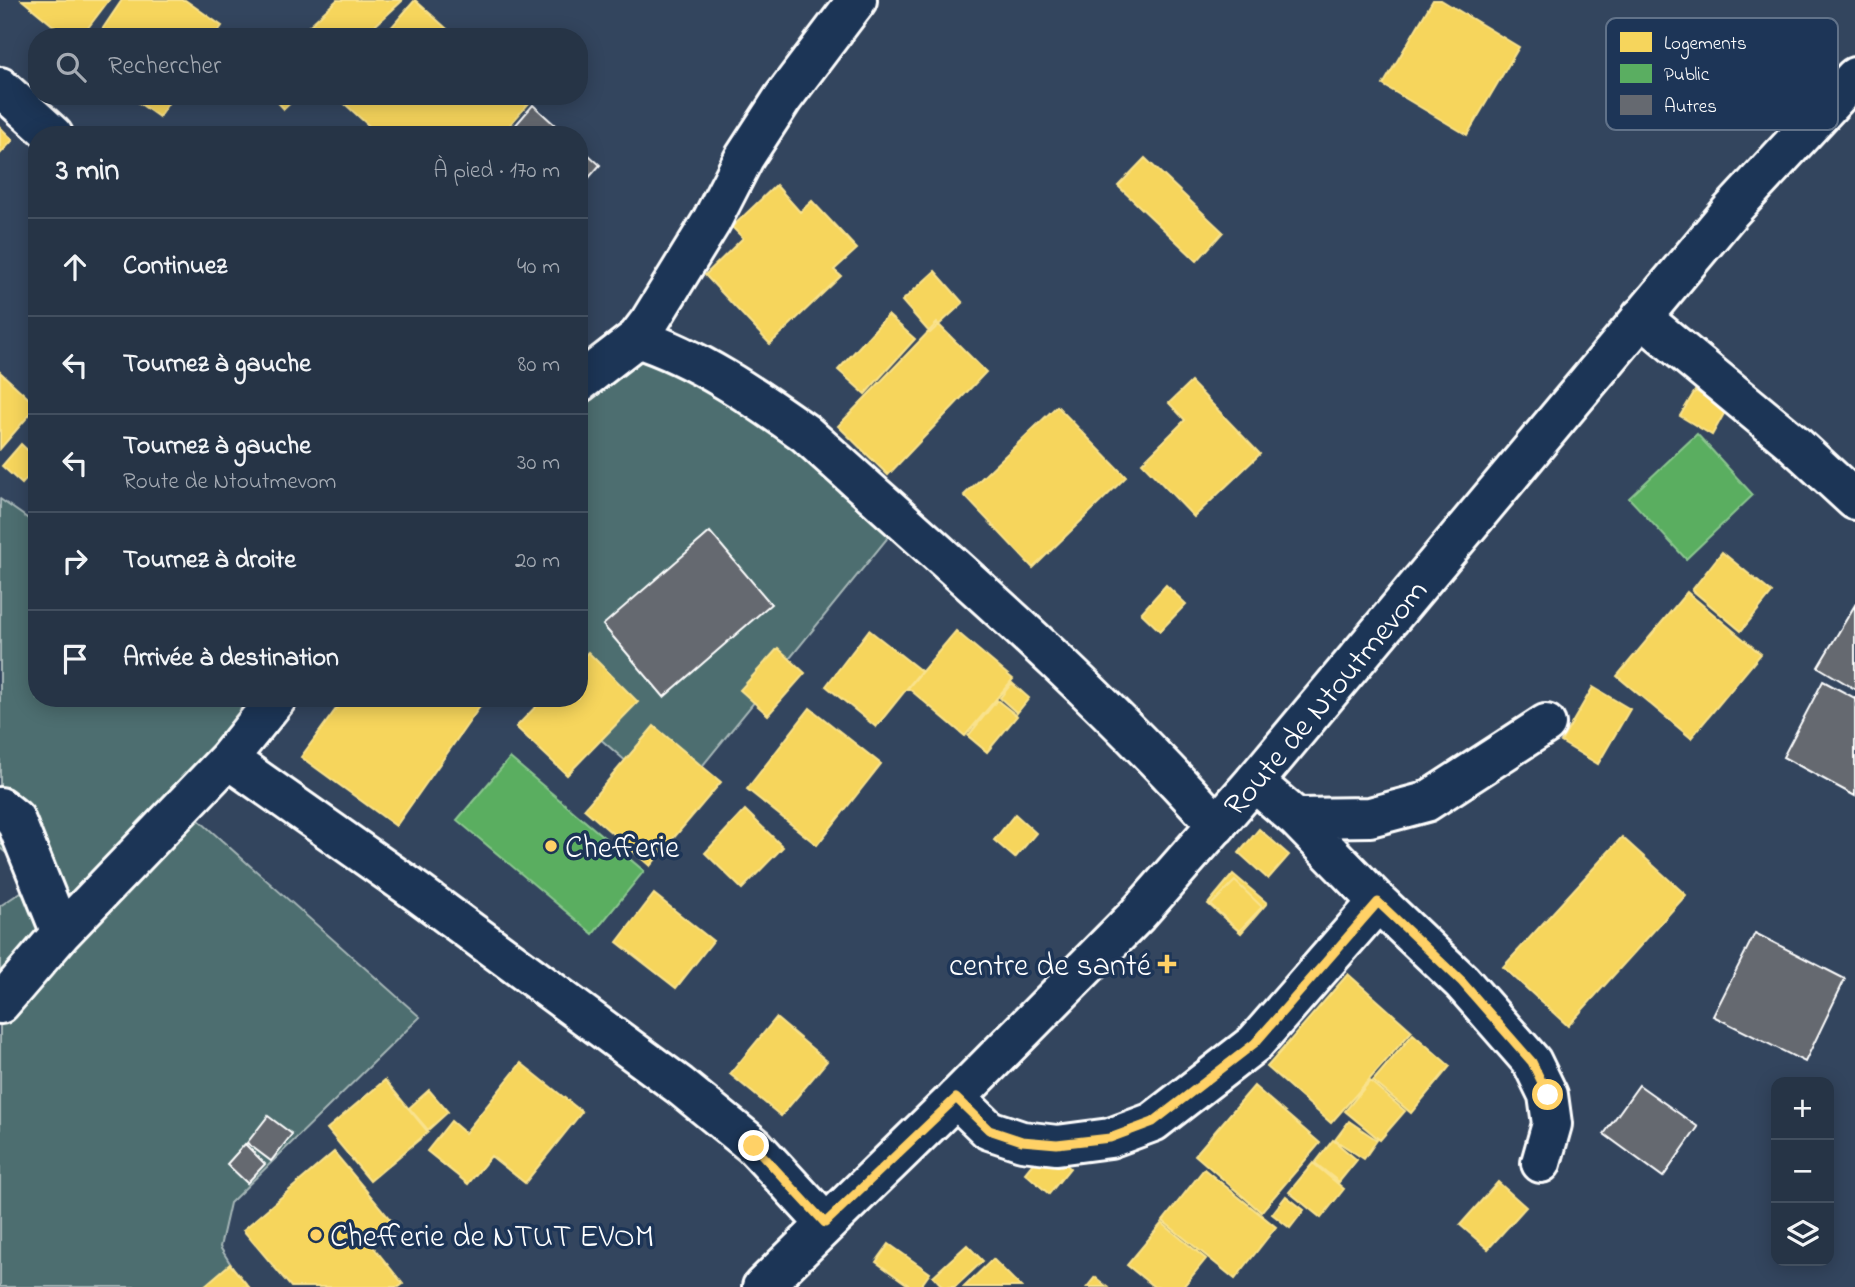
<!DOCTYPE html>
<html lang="fr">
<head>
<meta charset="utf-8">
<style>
  body { margin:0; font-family:"Indie Flower",sans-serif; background:#323f51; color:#f1f3f6 }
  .controls { position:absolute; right:21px; bottom:21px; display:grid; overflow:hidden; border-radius:14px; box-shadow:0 4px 18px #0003 }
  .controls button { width:63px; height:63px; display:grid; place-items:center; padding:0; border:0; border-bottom:2px solid #424f5f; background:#263446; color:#f1f3f6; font:35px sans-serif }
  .stop { position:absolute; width:21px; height:21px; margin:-16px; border:5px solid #ffd166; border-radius:50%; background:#fff }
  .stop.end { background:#ffd166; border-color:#fff; box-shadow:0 2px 7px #0008 }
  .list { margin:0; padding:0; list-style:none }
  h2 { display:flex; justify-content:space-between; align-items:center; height:91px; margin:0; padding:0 28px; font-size:30px }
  h2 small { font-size:23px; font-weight:400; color:#a4aab3 }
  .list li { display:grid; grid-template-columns:46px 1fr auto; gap:21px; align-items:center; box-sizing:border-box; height:98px; padding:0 28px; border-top:2px solid #424f5f }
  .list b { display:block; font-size:26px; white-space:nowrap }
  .list p { margin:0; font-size:23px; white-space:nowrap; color:#a4aab3 }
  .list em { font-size:23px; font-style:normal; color:#a4aab3 }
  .icon { flex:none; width:38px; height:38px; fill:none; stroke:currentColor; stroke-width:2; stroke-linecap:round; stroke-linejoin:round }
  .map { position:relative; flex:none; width:1855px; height:1287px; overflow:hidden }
  .search { position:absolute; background:#263446; box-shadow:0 4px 18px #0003; left:28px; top:28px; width:560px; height:77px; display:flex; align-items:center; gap:18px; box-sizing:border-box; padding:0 24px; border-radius:28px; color:#a4aab3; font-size:26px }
  .panel { position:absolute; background:#263446; box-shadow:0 4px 18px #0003; left:28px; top:126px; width:560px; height:581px; border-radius:28px }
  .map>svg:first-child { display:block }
  .grass { fill:#4d6e6f; stroke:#a6b6b7; stroke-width:2 }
  .homes { fill:#f6d55c; stroke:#f9e28d; stroke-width:2 }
  .public { fill:#5aae61; stroke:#8cc690; stroke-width:2 }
  .building { fill:#656970; stroke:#fff; stroke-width:2 }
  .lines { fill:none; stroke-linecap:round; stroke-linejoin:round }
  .minor-casing { stroke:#fff; stroke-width:44 }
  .tertiary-casing { stroke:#fff; stroke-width:44 }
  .minor { stroke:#1d3557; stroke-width:38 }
  .tertiary { stroke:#1d3557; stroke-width:38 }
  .route { stroke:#ffd166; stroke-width:9 }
  .poi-dot { fill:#ffd166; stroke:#1d3557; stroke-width:2.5 }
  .labels { text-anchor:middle; stroke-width:7; stroke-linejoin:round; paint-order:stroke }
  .street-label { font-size:32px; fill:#fff; stroke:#1d3557 }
  .poi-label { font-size:32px; fill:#fff; stroke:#1d3557; text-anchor:start }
  .key { fill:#1d3557; stroke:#617289; stroke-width:2 }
  .key-label { font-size:19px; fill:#fff }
</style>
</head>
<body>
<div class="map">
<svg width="1855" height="1287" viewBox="0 0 1855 1287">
  <rect width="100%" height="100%" fill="#33455e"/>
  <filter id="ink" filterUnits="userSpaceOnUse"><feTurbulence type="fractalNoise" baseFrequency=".0143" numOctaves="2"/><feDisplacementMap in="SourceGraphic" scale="14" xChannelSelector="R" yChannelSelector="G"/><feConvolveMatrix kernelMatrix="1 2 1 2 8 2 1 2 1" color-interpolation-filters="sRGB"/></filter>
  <g filter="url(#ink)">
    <path class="grass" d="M670 356 907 514 673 802 553 698H579V373L583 370Z
      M0 499 37 525V698H271L182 805 420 1017 230 1203 220 1247 245 1287H0V906L39 880 0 848Z"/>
    <path class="homes" d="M22 0H109L81 37H67Z
      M122 0H185L222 26 214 37H97Z
      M337 0H402V1L363 37H297Z
      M415 0 456 37H383Z
      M1433 0H1441L1519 47 1467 135 1383 85Z
      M129 96H173L159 117Z
      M272 96H298L284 109Z
      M336 96H523L530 102 501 135H379Z
      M0 127 13 140 0 154Z
      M1145 158 1223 232 1197 261 1118 186Z
      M776 185 800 212 812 201 857 249 834 270 841 276 770 344 705 275 743 238 732 227Z
      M935 271 963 303 930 333 902 301Z
      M888 315 915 339 865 394 838 370Z
      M937 323 986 372 888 475 838 426Z
      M0 372 37 406 0 449Z
      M1191 382 1260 454 1194 517 1142 463 1185 420 1169 403Z
      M1695 391 1726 410 1712 435 1680 416Z
      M1057 406 1126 477 1033 568 964 495Z
      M21 444 37 459V467L22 484 2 466Z
      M1722 552 1772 593 1741 631 1692 590Z
      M1166 585 1186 604 1160 631 1141 613Z
      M1687 592 1761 654 1691 738 1617 676Z
      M869 630 921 671 876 727 826 686Z
      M956 631 1013 679 965 736 908 688Z
      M778 648 805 673 768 715 740 690Z
      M588 652 638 702 567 775 516 727 544 698H579V662Z
      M1012 683 1029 698 1017 713 1000 698Z
      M1593 687 1630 709 1598 764 1561 742Z
      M344 698H486L396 826 301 757Z
      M997 700 1017 716 987 752 968 736Z
      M810 708 881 764 817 845 747 789Z
      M654 726 721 782 650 866 584 809Z
      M745 810 783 847 742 889 705 853Z
      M1015 814 1036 833 1015 858 994 840Z
      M1259 829 1289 855 1268 879 1239 853Z
      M1622 837 1686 895 1568 1026 1503 967Z
      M1233 874 1267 903 1241 933 1208 904Z
      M1235 881 1262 907 1239 931 1211 905Z
      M654 894 713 941 676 988 617 942Z
      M1348 974 1412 1031 1331 1123 1267 1067Z
      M776 1018 827 1061 781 1116 730 1074Z
      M1413 1034 1450 1066 1411 1113 1373 1081Z
      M521 1063 582 1112 525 1183 491 1156 468 1184 427 1151 451 1121 465 1133Z
      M385 1080 428 1132 370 1181 327 1129Z
      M1370 1081 1405 1111 1380 1140 1345 1111Z
      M1254 1086 1320 1143 1261 1212 1195 1155Z
      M429 1090 448 1112 428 1130 409 1108Z
      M1349 1121 1377 1140 1364 1159 1335 1140Z
      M1333 1140 1357 1160 1339 1182 1315 1163Z
      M1046 1147 1070 1168 1049 1194 1025 1173Z
      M334 1152 395 1225 371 1244 403 1284 399 1287H291L243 1230Z
      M1313 1163 1344 1189 1321 1218 1289 1192Z
      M1204 1169 1276 1227 1235 1279 1163 1221Z
      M1498 1182 1526 1207 1488 1249 1460 1225Z
      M1286 1196 1304 1210 1290 1228 1272 1214Z
      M1162 1223 1206 1259 1183 1287H1154L1127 1265Z
      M889 1244 930 1273 920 1287H911L876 1262Z
      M967 1245 983 1261 955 1287H943L933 1276Z
      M993 1259 1021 1287H964Z
      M230 1264 249 1287H203Z
      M1095 1277 1107 1287H1087Z"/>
    <path class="public" d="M1697 434 1753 495 1686 559 1629 498Z
      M510 758 644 871 593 934 457 820Z"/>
    <path class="building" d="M533 105 566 135H507Z
      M579 146 600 165 579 189Z
      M710 532 771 604 664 697 603 625Z
      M1855 605V689L1818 667Z
      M1823 681 1855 698V796L1783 757Z
      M1755 933 1845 979 1805 1062 1713 1016Z
      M1639 1085 1698 1127 1663 1177 1604 1134Z
      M268 1116 292 1134 271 1161 247 1143Z
      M245 1144 265 1164 247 1183 227 1164Z"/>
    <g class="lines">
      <defs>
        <path id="minor" d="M0 87 53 135
          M1641 317 1791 441 1855 500
          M637 338C698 358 753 396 805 433 945 560 1091 684 1217 825
          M579 383 637 338 650 321 711 222 744 158 783 98 857 0
          M228 759 410 887 679 1085 754 1146 825 1223
          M1254 782 1296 818 1378 902 1462 982 1532 1062 1548 1095 1552 1124 1541 1163
          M0 807 15 819 61 933
          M1296 818 1370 817 1426 802 1546 724
          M0 1004 61 933 228 759 277 698
          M956 1098 989 1130 1022 1141 1057 1145 1110 1138 1153 1122 1255 1043 1378 902"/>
        <g id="tertiary">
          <path id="s1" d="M762 1287 956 1098 1137 915 1254 782 1729 213 1855 77"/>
        </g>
      </defs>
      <use href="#minor" class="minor-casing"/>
      <use href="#tertiary" class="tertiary-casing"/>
      <use href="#minor" class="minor"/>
      <use href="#tertiary" class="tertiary"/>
    </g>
  </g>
  <g class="lines" filter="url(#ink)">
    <path class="route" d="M754 1146 825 1223 956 1098 989 1130 1022 1141 1057 1144 1110 1138 1153 1122 1255 1043 1378 902 1462 982 1532 1062 1548 1095"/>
  </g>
  <g class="poi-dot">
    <circle cx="551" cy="846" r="7"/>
    <path d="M1163.5 953.5h7v7h7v7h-7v7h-7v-7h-7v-7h7z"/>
    <circle cx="316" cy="1235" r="7"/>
  </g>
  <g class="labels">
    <g class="street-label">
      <text dy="11" stroke="none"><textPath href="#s1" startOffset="816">Route de Ntoutmevom</textPath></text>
    </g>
    <g class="poi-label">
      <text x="565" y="857">Chefferie</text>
      <text x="1151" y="975" text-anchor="end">centre de santé</text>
      <text x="330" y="1246">Chefferie de NTUT EVOM</text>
    </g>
  </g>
  <rect x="1606" y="18" width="232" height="112" rx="10" class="key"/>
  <rect x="1620" y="32" width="32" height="20" fill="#f6d55c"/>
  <rect x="1620" y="64" width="32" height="19" fill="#5aae61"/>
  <rect x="1620" y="95" width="32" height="20" fill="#656970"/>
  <g class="key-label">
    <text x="1664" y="49">Logements</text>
    <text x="1664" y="80">Public</text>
    <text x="1664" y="112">Autres</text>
  </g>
</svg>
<div class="controls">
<button>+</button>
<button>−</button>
<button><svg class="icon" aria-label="layers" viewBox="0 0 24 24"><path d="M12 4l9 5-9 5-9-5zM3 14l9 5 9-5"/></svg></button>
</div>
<div class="stop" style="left:1548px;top:1095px"></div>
<div class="stop end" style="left:754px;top:1146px"></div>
<div class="search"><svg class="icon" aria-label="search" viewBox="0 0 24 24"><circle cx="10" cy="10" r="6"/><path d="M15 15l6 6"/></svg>Rechercher</div>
<section class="panel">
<h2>3 min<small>À pied · 170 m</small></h2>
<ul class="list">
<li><svg class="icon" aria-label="ahead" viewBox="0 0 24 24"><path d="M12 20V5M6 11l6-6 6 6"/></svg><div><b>Continuez</b></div><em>40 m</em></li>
<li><svg class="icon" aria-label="left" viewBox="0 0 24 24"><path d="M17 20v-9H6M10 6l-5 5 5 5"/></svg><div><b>Tournez à gauche</b></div><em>80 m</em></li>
<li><svg class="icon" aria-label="left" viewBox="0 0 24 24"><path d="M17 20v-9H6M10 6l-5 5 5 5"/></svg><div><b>Tournez à gauche</b><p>Route de Ntoutmevom</p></div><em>30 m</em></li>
<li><svg class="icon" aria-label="right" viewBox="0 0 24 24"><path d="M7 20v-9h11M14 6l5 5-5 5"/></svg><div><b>Tournez à droite</b></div><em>20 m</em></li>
<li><svg class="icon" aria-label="arrive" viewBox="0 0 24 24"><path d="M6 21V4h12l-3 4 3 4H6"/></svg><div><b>Arrivée à destination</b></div></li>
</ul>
</section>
</div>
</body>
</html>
